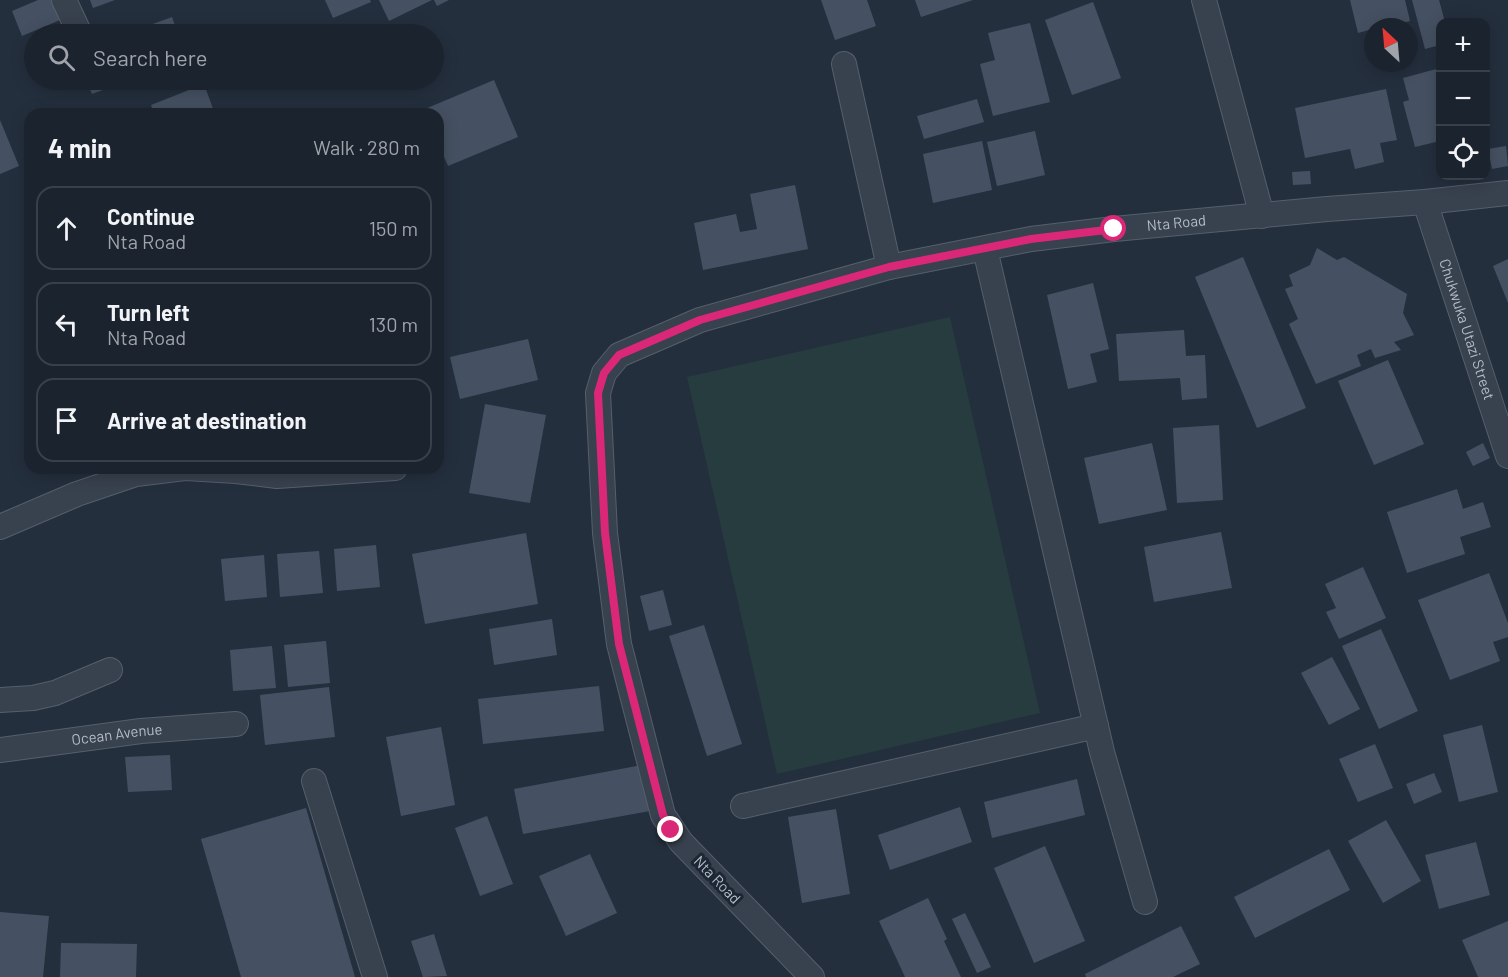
<!DOCTYPE html>
<html lang="en">
<head>
<meta charset="utf-8">
<style>
  body { margin:0; font-family:Barlow,sans-serif; background:#282f3a; color:#f1f3f6 }
  .controls { position:absolute; right:18px; top:18px; display:grid; overflow:hidden; border-radius:12px; box-shadow:0 3px 15px #0003 }
  .controls button { width:54px; height:54px; display:grid; place-items:center; padding:0; border:0; border-bottom:2px solid #39404a; background:#1b232e; color:#f1f3f6; font:30px sans-serif }
  .compass { position:absolute; left:1364px; top:18px; width:54px; height:54px; border-radius:50%; background:#1b232e; box-shadow:0 3px 15px #0003; rotate:334deg }
  .stop { position:absolute; width:18px; height:18px; margin:-14px; border:4px solid #db2777; border-radius:50%; background:#fff }
  .stop.end { background:#db2777; border-color:#fff; box-shadow:0 2px 6px #0008 }
  .list { margin:0; padding:0; list-style:none }
  h2 { display:flex; justify-content:space-between; align-items:center; height:78px; margin:0; padding:0 24px; font-size:26px }
  h2 small { font-size:20px; font-weight:400; color:#a0a4aa }
  .list li { display:grid; grid-template-columns:39px 1fr auto; gap:18px; align-items:center; box-sizing:border-box; height:84px; margin:0 12px 12px; padding:0 12px; border:2px solid #39404a; border-radius:18px }
  .list b { display:block; font-size:22px; white-space:nowrap }
  .list p { margin:0; font-size:20px; white-space:nowrap; color:#a0a4aa }
  .list em { font-size:20px; font-style:normal; color:#a0a4aa }
  .icon { flex:none; width:33px; height:33px; fill:none; stroke:currentColor; stroke-width:2; stroke-linecap:round; stroke-linejoin:round }
  .map { position:relative; flex:none; width:1508px; height:977px; overflow:hidden }
  .search { position:absolute; background:#1b232e; box-shadow:0 3px 15px #0003; left:24px; top:24px; width:420px; height:66px; display:flex; align-items:center; gap:15px; box-sizing:border-box; padding:0 21px; border-radius:33px; color:#a0a4aa; font-size:22px }
  .panel { position:absolute; background:#1b232e; box-shadow:0 3px 15px #0003; left:24px; top:108px; width:420px; height:366px; border-radius:18px }
  .map>svg:first-child { display:block }
  .green { fill:#263c3f }
  .building { fill:#455162 }
  .lines { fill:none; stroke-linecap:round; stroke-linejoin:round }
  .street-casing { stroke:#565f6c; stroke-width:26 }
  .street { stroke:#38414e; stroke-width:24 }
  .route { stroke:#db2777; stroke-width:8 }
  .labels { text-anchor:middle; stroke-width:6; stroke-linejoin:round; paint-order:stroke }
  .street-label { font-size:15px; fill:#b4bcc9; stroke:#1d2633 }
</style>
</head>
<body>
<div class="map">
<svg width="1508" height="977" viewBox="0 0 1508 977">
  <rect width="100%" height="100%" fill="#242f3e"/>
  <path class="green" d="M950 317 1040 713 777 774 687 377Z"/>
  <path class="building" d="M38 0H57L65 18 22 36 12 11Z
    M90 0H115L93 8Z
    M325 0H370L371 2 333 18Z
    M379 0H432L389 21Z
    M434 0H449L437 6Z
    M821 0H867L876 26 835 40Z
    M915 0H973L921 17Z
    M1350 0H1405L1410 21 1394 25V27H1373V29L1358 33Z
    M1412 0H1439L1445 22H1440V45L1425 49Z
    M1093 2 1121 78 1072 95 1045 20Z
    M172 17 178 34H125Z
    M1030 23 1050 102 993 116 980 64 995 60 988 33Z
    M1440 68V141L1415 147 1403 102 1409 100 1403 78Z
    M86 80H130L92 94Z
    M494 80 518 137 448 166 438 143V114H413Z
    M204 84 215 114H154L151 105Z
    M1386 89 1397 140 1380 143 1384 162 1355 169 1350 149 1305 158 1295 108Z
    M977 99 984 122 924 139 917 116Z
    M0 120 19 166 0 174Z
    M1035 131 1045 175 997 186 987 142Z
    M982 141 992 190 933 203 923 154Z
    M1506 146 1508 166 1492 169 1488 149Z
    M1310 171 1311 184 1293 185 1292 172Z
    M795 185 808 249 703 270 694 223 736 214 740 232 757 229 750 194Z
    M1317 248 1337 260 1344 257 1407 294 1403 313 1414 335 1394 342 1401 350 1375 358 1371 349 1357 355 1361 366 1316 384 1289 324 1298 319 1285 289 1293 286 1289 275 1310 265Z
    M1243 257 1306 408 1257 428 1195 277Z
    M1508 259V303L1493 266Z
    M1093 283 1109 349 1090 354 1097 382 1068 389 1047 295Z
    M1184 330 1186 356 1205 355 1207 398 1182 400 1180 378 1119 381 1116 334Z
    M528 339 538 380 460 399 450 357Z
    M1388 360 1424 444 1374 465 1338 381Z
    M485 404 546 415 530 503 469 493Z
    M1219 425 1223 500 1177 503 1173 428Z
    M1152 443 1167 510 1099 524 1084 458Z
    M1483 443 1490 458 1473 466 1466 452Z
    M1457 489 1463 509 1483 502 1491 527 1460 537 1465 554 1407 573 1387 512Z
    M1221 532 1232 588 1154 602 1144 547Z
    M526 533 538 604 425 624 412 554Z
    M376 545 380 587 337 591 334 549Z
    M319 551 323 593 280 597 277 554Z
    M264 555 267 597 225 601 221 559Z
    M1363 567 1386 618 1339 639 1326 612 1336 608 1325 584Z
    M1489 573 1508 623V637L1493 642 1500 661 1450 680 1418 600Z
    M663 590 672 625 649 631 640 596Z
    M552 619 557 655 494 665 489 629Z
    M704 625 742 744 707 756 669 636Z
    M1381 629 1418 711 1379 729 1342 646Z
    M326 641 330 683 288 687 284 645Z
    M272 646 276 688 233 691 230 650Z
    M1332 657 1360 709 1329 725 1301 673Z
    M599 686 604 731 483 744 478 699Z
    M329 687 335 737 265 745 260 695Z
    M1482 725 1498 792 1459 802 1443 735Z
    M441 727 455 805 401 816 386 737Z
    M1375 744 1393 788 1358 802 1339 759Z
    M170 755 172 790 128 792 125 757Z
    M642 765 650 811 523 834 514 789Z
    M1434 773 1442 792 1414 804 1406 784Z
    M1077 779 1085 815 992 838 984 802Z
    M960 807 972 842 890 870 878 835Z
    M306 808 355 977H241L201 839Z
    M836 809 850 894 802 903 788 817Z
    M487 816 513 884 480 896 455 828Z
    M1386 820 1421 881 1383 903 1348 841Z
    M1476 842 1490 895 1439 909 1425 855Z
    M1045 846 1085 941 1034 963 994 868Z
    M1329 849 1350 890 1255 938 1234 897Z
    M590 854 617 913 566 936 539 876Z
    M928 898 947 939 944 941 961 977H905L879 921Z
    M0 912 49 916 43 977H0Z
    M965 913 991 967 977 973 952 919Z
    M1508 921V977H1478L1462 940Z
    M1181 926 1200 964 1173 977H1086L1085 974Z
    M434 934 447 976 423 977 411 941Z
    M61 943 137 944 136 977H60Z"/>
  <g class="lines">
    <defs>
      <g id="street">
        <path d="M64 0 80 34"/>
        <path d="M1204 0 1262 216"/>
        <path d="M844 64 889 267"/>
        <path id="s1" d="M1425 202 1508 456"/>
        <path d="M985 249 1102 752 1145 902"/>
        <path d="M0 527 77 494 136 474 185 468 236 471 277 476 395 468"/>
        <path d="M0 700 33 698 55 693 110 670"/>
        <path id="s2" d="M0 750 141 731 236 724"/>
        <path d="M314 781 375 977"/>
        <path d="M743 806 1096 726"/>
        <path id="s3" d="M812 977 681 842 663 815 619 644 605 533 598 393 604 373 619 355 700 320 889 267 1031 239 1114 229 1327 209 1425 202 1508 193"/>
      </g>
    </defs>
    <use href="#street" class="street-casing"/>
    <use href="#street" class="street"/>
  </g>
  <g class="lines">
    <path class="route" d="M671 830 663 815 619 644 605 533 598 393 604 373 619 355 700 320 889 267 1031 239 1114 229"/>
  </g>
  <g class="labels">
    <g class="street-label">
      <text dy="5" stroke="none"><textPath href="#s3" startOffset="1269">Nta Road</textPath></text>
      <text dy="5" stroke="none"><textPath href="#s1" startOffset="134">Chukwuka Utazi Street</textPath></text>
      <text dy="5" stroke="none"><textPath href="#s2" startOffset="118">Ocean Avenue</textPath></text>
      <text transform="translate(717 880) rotate(46)" y="5">Nta Road</text>
    </g>
  </g>
</svg>
<div class="controls">
<button>+</button>
<button>−</button>
<button><svg class="icon" aria-label="locate" viewBox="0 0 24 24"><circle cx="12" cy="12" r="6"/><path d="M12 2v4M12 18v4M2 12h4M18 12h4"/></svg></button>
</div>
<svg class="compass" viewBox="-18 -18 36 36"><path d="M0-13l5 13h-10z" fill="#e53935"/><path d="M0 13l5-13h-10z" fill="#a0a4aa"/></svg>
<div class="stop" style="left:1114px;top:229px"></div>
<div class="stop end" style="left:671px;top:830px"></div>
<div class="search"><svg class="icon" aria-label="search" viewBox="0 0 24 24"><circle cx="10" cy="10" r="6"/><path d="M15 15l6 6"/></svg>Search here</div>
<section class="panel">
<h2>4 min<small>Walk · 280 m</small></h2>
<ul class="list">
<li><svg class="icon" aria-label="ahead" viewBox="0 0 24 24"><path d="M12 20V5M6 11l6-6 6 6"/></svg><div><b>Continue</b><p>Nta Road</p></div><em>150 m</em></li>
<li><svg class="icon" aria-label="left" viewBox="0 0 24 24"><path d="M17 20v-9H6M10 6l-5 5 5 5"/></svg><div><b>Turn left</b><p>Nta Road</p></div><em>130 m</em></li>
<li><svg class="icon" aria-label="arrive" viewBox="0 0 24 24"><path d="M6 21V4h12l-3 4 3 4H6"/></svg><div><b>Arrive at destination</b></div></li>
</ul>
</section>
</div>
</body>
</html>
